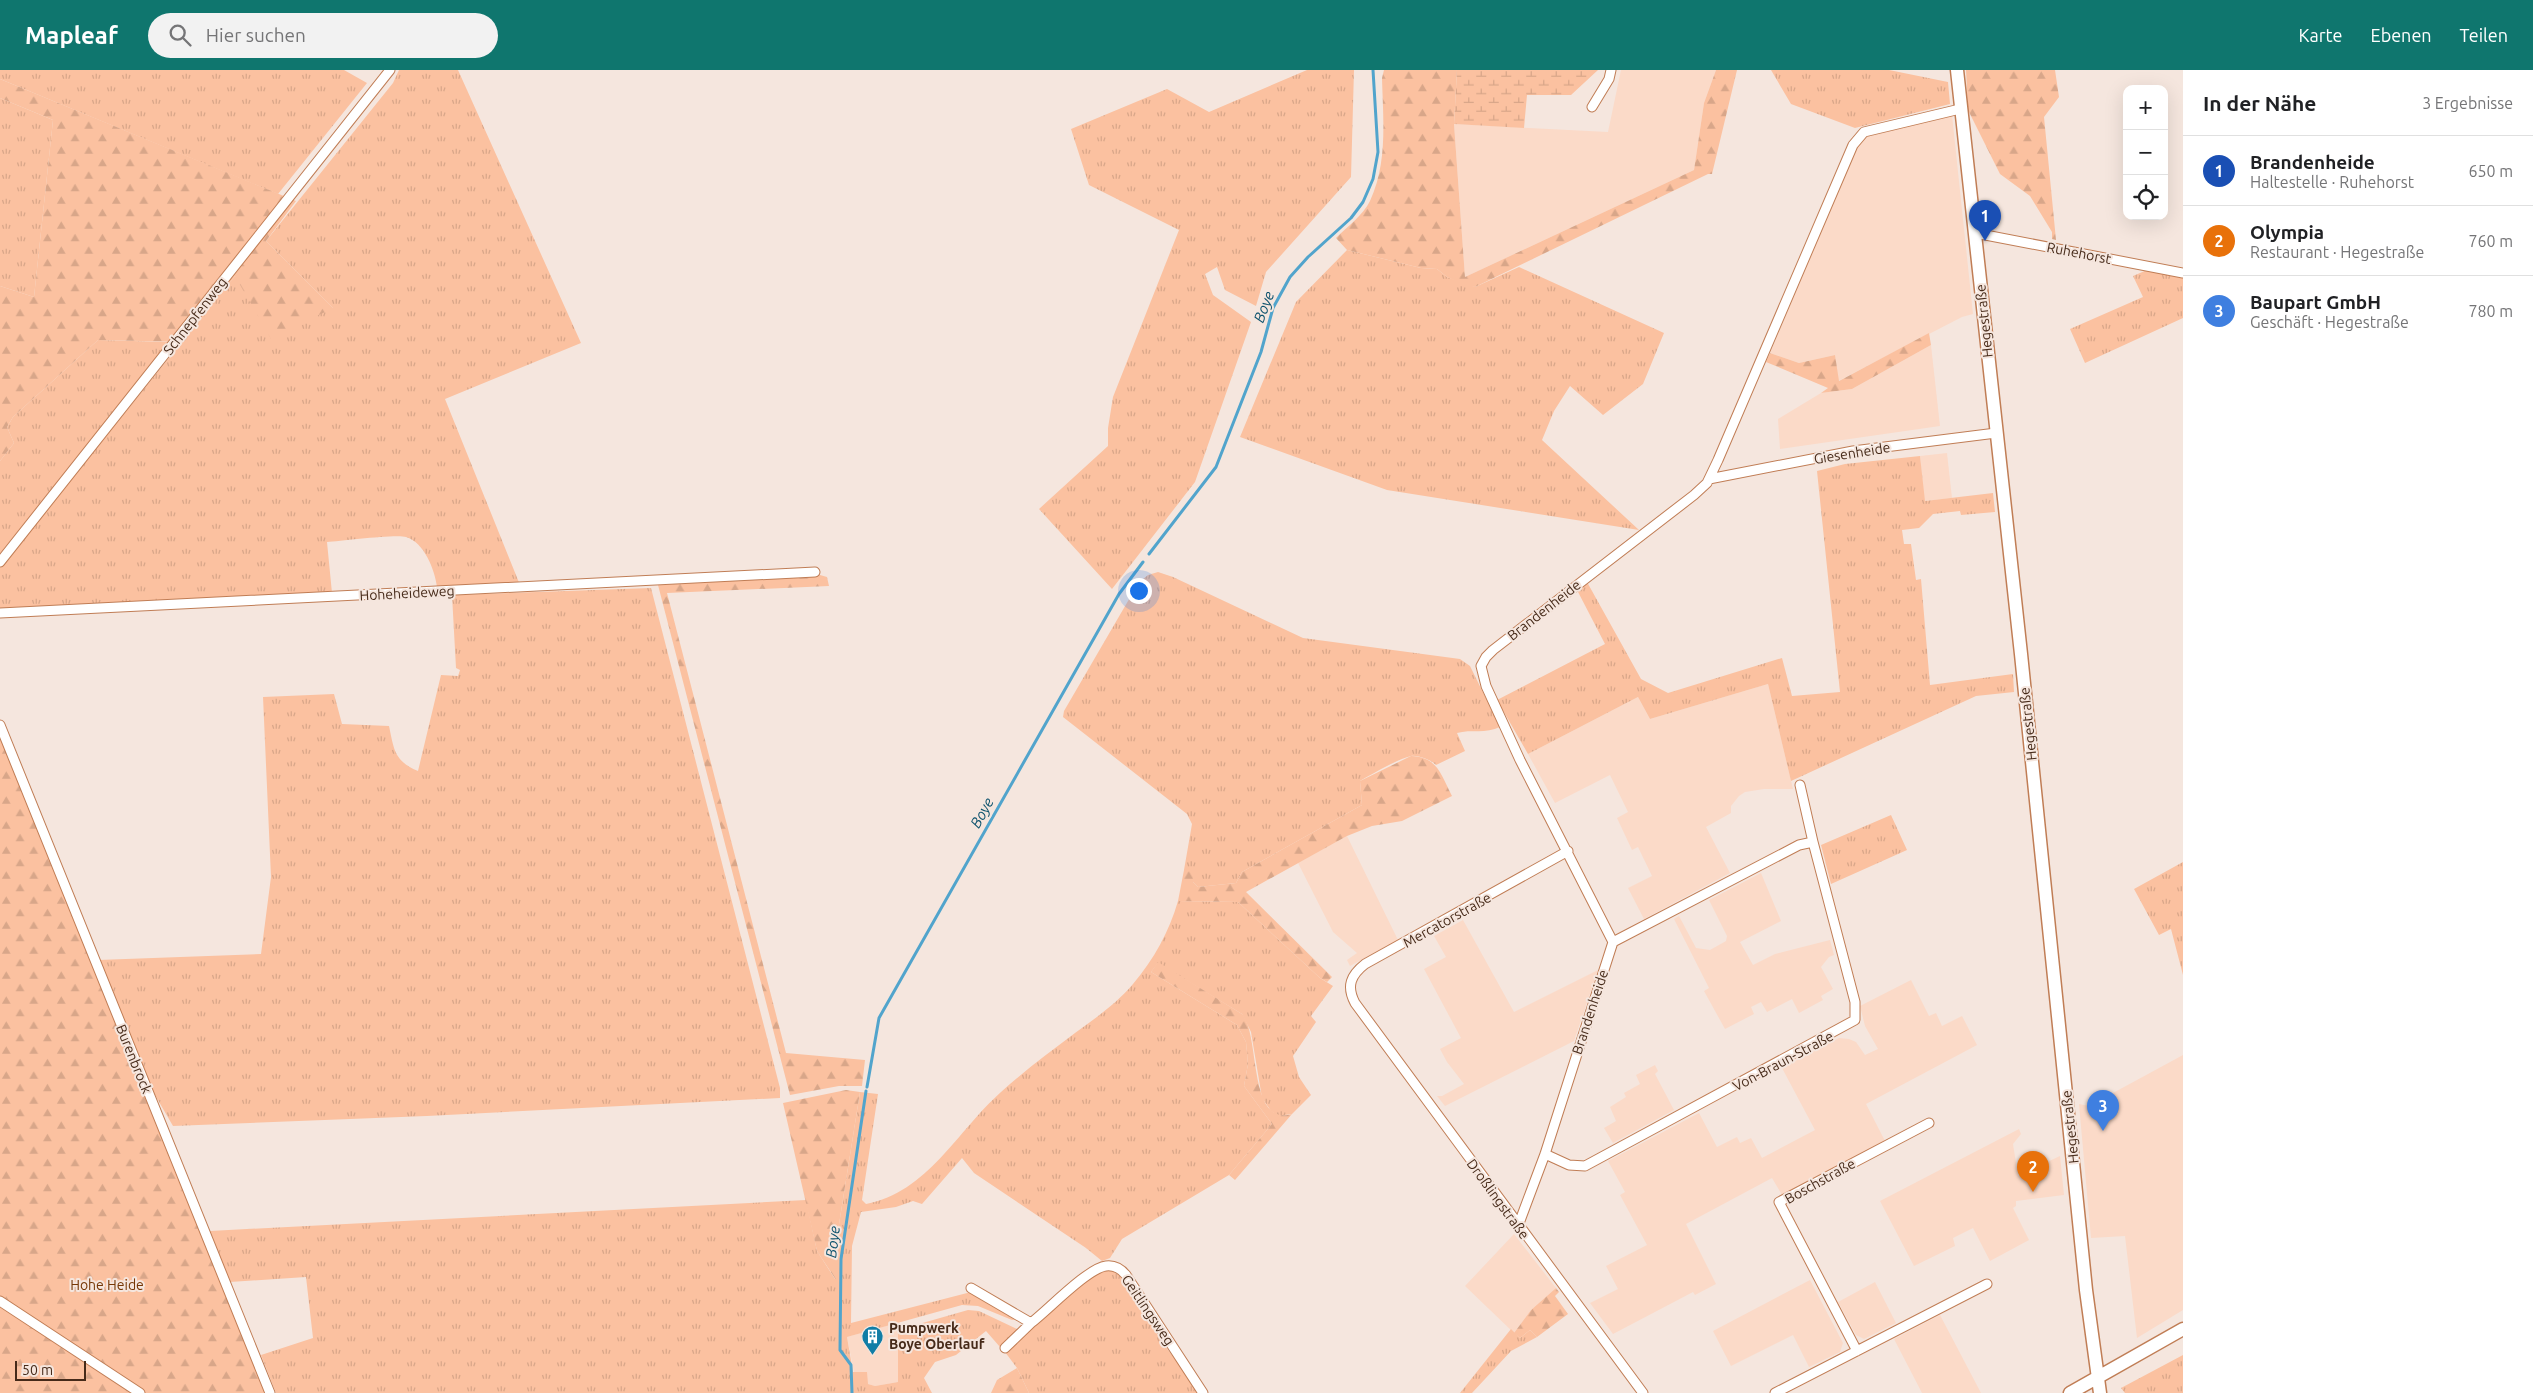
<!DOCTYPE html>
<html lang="de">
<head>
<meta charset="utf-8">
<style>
  body { margin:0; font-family:Ubuntu,sans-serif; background:#f2f2f2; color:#202124 }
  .controls { position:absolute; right:15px; top:15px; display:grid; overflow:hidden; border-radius:10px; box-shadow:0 5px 20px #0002 }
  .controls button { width:45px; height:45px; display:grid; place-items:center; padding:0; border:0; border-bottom:1px solid #e0e0e0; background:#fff; color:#202124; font:25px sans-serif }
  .scale { position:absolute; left:15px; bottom:12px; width:71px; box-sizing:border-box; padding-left:5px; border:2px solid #462a19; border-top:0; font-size:14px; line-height:18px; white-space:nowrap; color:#462a19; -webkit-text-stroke:4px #f5e6de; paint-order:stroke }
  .you { position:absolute; left:1138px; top:520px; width:18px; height:18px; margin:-12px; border:4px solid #fff; border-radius:50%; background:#1a73e8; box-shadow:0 0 0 8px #1a73e833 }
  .badge { display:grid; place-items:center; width:32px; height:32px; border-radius:50%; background:#0f766e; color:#fff; font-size:16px; font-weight:700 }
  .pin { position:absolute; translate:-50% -41px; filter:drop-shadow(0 1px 2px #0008) }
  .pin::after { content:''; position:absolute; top:26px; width:18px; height:15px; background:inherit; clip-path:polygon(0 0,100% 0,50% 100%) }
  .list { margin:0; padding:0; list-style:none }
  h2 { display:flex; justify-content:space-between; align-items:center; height:65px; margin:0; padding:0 20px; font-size:21px }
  h2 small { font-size:16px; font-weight:400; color:#757577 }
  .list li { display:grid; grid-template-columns:32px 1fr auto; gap:15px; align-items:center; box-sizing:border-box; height:70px; padding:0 20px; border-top:1px solid #e0e0e0 }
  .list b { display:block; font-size:19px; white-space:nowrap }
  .list p { margin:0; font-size:16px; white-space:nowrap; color:#757577 }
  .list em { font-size:16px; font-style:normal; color:#757577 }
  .icon { flex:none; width:28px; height:28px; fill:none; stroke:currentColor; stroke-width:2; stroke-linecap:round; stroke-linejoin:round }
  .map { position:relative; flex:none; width:2183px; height:1323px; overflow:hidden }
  header { display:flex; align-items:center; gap:30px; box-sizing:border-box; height:70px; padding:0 25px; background:#0f766e; color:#fff }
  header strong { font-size:24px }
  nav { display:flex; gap:28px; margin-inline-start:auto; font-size:18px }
  .search { width:350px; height:45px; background:#f2f2f2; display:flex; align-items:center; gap:12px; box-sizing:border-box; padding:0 18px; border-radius:28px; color:#757577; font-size:19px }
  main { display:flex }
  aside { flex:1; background:#fff }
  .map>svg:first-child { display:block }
  .built { fill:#fbdac8 }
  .grass { fill:url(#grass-tufts) }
  .forest { fill:url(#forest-firs) }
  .wetland { fill:url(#wetland-marsh) }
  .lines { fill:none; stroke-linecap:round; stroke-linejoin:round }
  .stream { stroke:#51a4cc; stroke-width:3 }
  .street-casing { stroke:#c07d55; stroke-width:11 }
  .secondary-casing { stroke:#c07d55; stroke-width:15 }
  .street { stroke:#fff; stroke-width:9 }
  .secondary { stroke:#fff; stroke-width:12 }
  .labels { text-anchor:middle; stroke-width:4; stroke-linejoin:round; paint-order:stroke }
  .street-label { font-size:14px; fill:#462a19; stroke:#f5e6de }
  .park-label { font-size:14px; fill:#763705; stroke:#f5e6de }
  .poi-label { font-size:14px; font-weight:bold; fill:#462a19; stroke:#f5e6de; text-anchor:start }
  .water-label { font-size:15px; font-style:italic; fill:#0d526d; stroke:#f5e6de }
</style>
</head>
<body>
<header>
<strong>Mapleaf</strong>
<div class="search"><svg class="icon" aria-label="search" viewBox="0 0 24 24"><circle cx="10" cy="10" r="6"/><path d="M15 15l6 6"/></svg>Hier suchen</div>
<nav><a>Karte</a><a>Ebenen</a><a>Teilen</a></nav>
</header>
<main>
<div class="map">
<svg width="2183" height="1323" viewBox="0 0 2183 1323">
  <defs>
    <pattern id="grass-tufts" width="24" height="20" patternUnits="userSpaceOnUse" patternTransform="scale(1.25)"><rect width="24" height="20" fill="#fbc1a0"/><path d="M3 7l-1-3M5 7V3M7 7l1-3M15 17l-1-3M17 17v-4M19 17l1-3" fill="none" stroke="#d8a689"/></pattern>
    <pattern id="forest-firs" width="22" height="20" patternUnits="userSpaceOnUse" patternTransform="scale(1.25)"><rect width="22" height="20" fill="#fbc1a0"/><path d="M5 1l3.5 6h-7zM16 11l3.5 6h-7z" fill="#d8a689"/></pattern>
    <pattern id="wetland-marsh" width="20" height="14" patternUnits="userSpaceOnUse" patternTransform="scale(1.25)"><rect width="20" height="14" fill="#fbc1a0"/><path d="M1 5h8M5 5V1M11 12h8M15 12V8" fill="none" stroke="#d8a689"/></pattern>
  </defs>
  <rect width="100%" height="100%" fill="#f5e6de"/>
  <path class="built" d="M1621 0H1716L1704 33 1694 100 1465 207 1454 54 1608 62Z
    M1952 45 1973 244 1962 247 1838 311 1835 285 1799 293 1770 283 1856 77 1865 67Z
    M1931 275 1940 356 1780 379 1778 349 1821 323 1852 319Z
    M1947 383 1952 428 1924 431 1920 386Z
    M1768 614 1793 719H1764L1745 722 1739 726 1731 736V743L1706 757 1730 803 1644 849 1628 818 1652 806 1638 777 1632 780 1617 748 1628 742 1610 705 1555 733 1528 684 1638 627 1650 649Z
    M1347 766 1398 870 1350 896 1347 890 1357 883 1333 862 1298 793Z
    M1761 803 1781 851 1740 872 1753 895 1775 884 1830 870 1834 885 1829 887 1821 897 1833 919 1821 926 1823 930 1799 943 1792 929 1767 942 1761 932 1751 937 1754 944 1725 959 1704 921 1709 918 1674 849 1679 846 1696 878 1710 880 1726 871 1727 866 1709 830Z
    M1463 850 1514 942 1598 900 1574 971 1445 1036 1437 1026H1442L1464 1014 1447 992 1440 979 1461 968 1424 899 1446 887 1434 866Z
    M1911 910 1929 946 1936 943 1942 956 1962 946 1977 975 1866 1034 1885 1071 1782 1125 1772 1108 1686 1154 1716 1214 1695 1225 1693 1222 1613 1264 1590 1233 1618 1219 1606 1196 1647 1175 1620 1125 1625 1122 1608 1091 1699 1043 1717 1077 1737 1067 1740 1073 1751 1068 1762 1088 1815 1060 1782 998 1839 968 1849 969 1856 972 1865 985 1878 979 1865 956 1860 936Z
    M2183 985V1240L2137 1268 2125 1166 2091 1168 2079 1034 2089 1036Z
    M1655 995 1658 1001 1655 1004 1674 1040 1613 1073 1604 1058 1616 1051 1610 1037 1626 1027 1624 1023 1640 1014 1636 1005Z
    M2019 1059 2021 1064 2013 1074 2018 1106 2060 1086 2064 1125 2016 1131V1136L2013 1138 2029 1170 1990 1191 1973 1158 1953 1168 1955 1176 1914 1196 1880 1131Z
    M1514 1164 1556 1218 1531 1240 1514 1263 1465 1216Z
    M1810 1210 1843 1273 1840 1282 1809 1297 1793 1265 1731 1296 1713 1261Z
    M1875 1212 1896 1253 1864 1269 1856 1265 1838 1232Z
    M1940 1245 1981 1323H1922L1894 1269Z
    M893 1254 894 1261 898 1260V1312L875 1316 868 1314 854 1302 847 1267Z"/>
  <path class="grass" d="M0 0H344L367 13 278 124 0 9Z
    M399 0H458L581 273 445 329 520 515 437 517C435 500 424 472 406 467 396 464 342 471 327 472L332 523 0 539V498L235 206 333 238 266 171 393 13Z
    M1307 0H1354L1351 107 1266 202 1256 236 1225 220 1217 197 1205 204 1213 225 1251 252 1195 412 1112 519 1039 439 1108 376V358L1113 327 1179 160 1089 115 1071 59 1167 19 1209 42Z
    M1771 0H1889L1948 12 1950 34 1855 58 1791 34Z
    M0 28 53 50 34 227 0 216Z
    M1347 180 1421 198 1437 199 1447 207 1475 217 1519 197 1664 263 1643 314 1603 345 1570 316 1554 341 1542 370 1639 460 1387 420 1240 367 1296 232Z
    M2147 200 2183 208V248L2085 293 2070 259 2143 227 2133 206Z
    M98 270 168 272 0 484V391L14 373 7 357 13 347Z
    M1920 386 1925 431 1993 423 1995 442 1961 445 1960 441 1933 444 1919 458 1902 460 1904 474H1911L1916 510 1921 509 1930 615 2013 604 2014 622 1976 626 1791 711 1768 614 1650 649 1638 627 1528 684 1497 630 1605 574 1577 520 1587 512 1641 609 1668 623 1782 588 1792 626 1840 622 1817 401 1845 394Z
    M1158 502 1173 507 1303 568 1460 589 1470 596 1500 657C1486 664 1471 659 1457 663L1465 681 1436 695C1431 690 1418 685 1411 686 1398 689 1372 704 1360 711L1362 735 1242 802 1236 813 1198 817 1193 812V800H1184L1192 754 1187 744 1063 647 1064 641 1128 531 1142 510 1148 505Z
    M651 518 780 1018V1028L427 1046 173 1056 155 1025 98 890 261 884 271 807 263 627 334 624 342 654 389 656C394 679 394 691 418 701L441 605 458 606 460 600 456 598 452 525Z
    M1891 745 1907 780 1831 814 1821 775Z
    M2183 792V905L2171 859 2159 865 2134 819Z
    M1178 831 1238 832 1320 908 1333 916 1311 946 1316 952 1293 986 1299 1007 1311 1025 1292 1044 1278 1046 1271 1041 1262 1028 1251 962 1242 944 1158 893 1151 902 1237 955 1246 972 1248 994 1244 1016 1272 1054 1229 1105 1122 1169 1110 1188 1102 1191 1086 1178 974 1103 962 1088 922 1134 913 1131 896 1137 861 1142 852 1176 851 1253 971 1222 1017 1249 1012 1250 978 1236 962 1235 847 1267 853 1302H867L868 1314 875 1316 898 1312V1260L968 1240 979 1241 1019 1260 1000 1277 986 1261 956 1285 935 1292 924 1308 932 1323H276L261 1285 313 1268 306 1207 230 1212 210 1161 806 1130 817 1181 835 1209 837 1167 860 1022 878 1024 862 1130 866 1134C927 1123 958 1060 1001 1022 1024 1001 1050 982 1075 963 1096 948 1117 933 1133 914 1154 889 1169 862 1178 831Z
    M1109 1200C1137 1209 1147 1251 1163 1273 1175 1290 1188 1305 1199 1323H1029L1017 1298 1005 1282C1027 1262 1083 1205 1109 1200Z
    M1511 1259 1520 1268 1530 1260 1537 1267 1511 1281 1472 1323H1460Z
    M2183 1285V1323H2125L2121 1318Z"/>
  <path class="forest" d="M1384 0H1457L1454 54 1465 207 1694 100 1704 33 1716 0H1737L1712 104H1708L1475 217 1467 216 1447 207 1437 199 1421 198 1347 180 1336 168C1347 157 1363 145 1370 131 1388 92 1383 49 1382 8Z
    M1966 0H2055L2059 27 2044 47 2056 170 2052 169V162L2030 126 2000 104 1968 40Z
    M0 9 296 131 266 171 333 238 271 269 235 206 184 272 98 270 13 347 7 357 14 373 0 391V216L34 227 53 50 0 28Z
    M1929 263 1931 275 1852 319 1821 323 1828 318 1766 292 1770 283 1799 293 1835 285 1839 311Z
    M820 505 827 507 829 516 667 523 786 983 865 990 862 1016H839L790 1025 658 515Z
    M0 667 267 1323H0Z
    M1411 686C1438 687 1441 705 1452 726L1402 751 1372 756 1347 766 1246 822 1332 907 1327 912 1320 908 1238 832 1178 831 1184 800H1193V812L1198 817 1236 813 1242 802 1362 735 1360 711Z
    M1158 892 1242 944C1261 966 1247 1057 1292 1044L1235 1110 1229 1105 1272 1054 1244 1016 1248 994 1246 972 1237 955 1151 902Z
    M846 1020 860 1022 837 1167 836 1210 817 1181 783 1033Z
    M1556 1218 1559 1222 1555 1226 1568 1244 1537 1267 1530 1260 1520 1268 1514 1263 1531 1240Z
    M1017 1298 1029 1323H991L997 1310Z"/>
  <path class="wetland" d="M1457 0H1598L1571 25H1527L1524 58 1454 54Z"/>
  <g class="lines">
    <path class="stream" d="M1149 484 1216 397 1261 282 1273 238 1290 207 1308 187 1351 148 1363 132 1373 109 1378 82 1373 0
      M867 1017 879 948 1119 524 1143 492
      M852 1323 851 1295 840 1280 841 1189 866 1021"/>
    <defs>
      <path id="street" d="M1592 37 1609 9 1611 0
        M1975 163 2183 203
        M1709 409 1853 381 1996 363
        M0 492 390 0
        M0 543 815 502
        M0 655 270 1323
        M1800 715 1813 772
        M1568 781 1365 894C1351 905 1346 916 1355 933L1643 1323
        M1545 1084 1569 1095 1585 1096 1855 950V932L1813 772 1799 775 1613 872
        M1518 1156 1545 1084 1613 872 1520 690 1486 616 1481 596 1486 587 1493 580 1694 425 1707 413 1718 390 1853 75 1864 62 1960 39
        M971 1218 1031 1253C1048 1240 1088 1198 1106 1196 1114 1195 1121 1199 1126 1205L1203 1323
        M0 1231 140 1323
        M1005 1278 1031 1253
        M1857 1281 1779 1132 1929 1053
        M1775 1323 1987 1214"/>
      <path id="secondary" d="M1957 0 2021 584 2086 1220 2100 1323
        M2070 1323 2183 1259"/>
    </defs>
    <use href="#street" class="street-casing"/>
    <use href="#secondary" class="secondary-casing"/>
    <use href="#street" class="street"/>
    <use href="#secondary" class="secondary"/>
  </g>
  <defs>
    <symbol id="building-pin" viewBox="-11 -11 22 30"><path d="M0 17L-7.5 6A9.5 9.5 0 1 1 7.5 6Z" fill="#117da6" stroke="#f5e6de"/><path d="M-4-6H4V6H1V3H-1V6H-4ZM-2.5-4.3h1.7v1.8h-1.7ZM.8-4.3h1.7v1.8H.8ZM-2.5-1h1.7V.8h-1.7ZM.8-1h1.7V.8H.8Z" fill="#fff"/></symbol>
  </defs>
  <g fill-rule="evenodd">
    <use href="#building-pin" x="860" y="1254" width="25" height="34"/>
  </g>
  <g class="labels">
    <g class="street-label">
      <text transform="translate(2079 183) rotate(11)" y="5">Ruhehorst</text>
      <text transform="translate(195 246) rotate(-52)" y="5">Schnepfenweg</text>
      <text transform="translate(1984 251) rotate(-96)" y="5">Hegestraße</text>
      <text transform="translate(1852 383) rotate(-9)" y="5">Giesenheide</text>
      <text transform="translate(407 523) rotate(-3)" y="5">Hoheheideweg</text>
      <text transform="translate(1544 540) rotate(-38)" y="5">Brandenheide</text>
      <text transform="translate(2028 654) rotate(-96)" y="5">Hegestraße</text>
      <text transform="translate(1447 850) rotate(-29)" y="5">Mercatorstraße</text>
      <text transform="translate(1590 942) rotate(-72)" y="5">Brandenheide</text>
      <text transform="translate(134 989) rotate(68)" y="5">Burenbrock</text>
      <text transform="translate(1783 991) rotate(-28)" y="5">Von-Braun-Straße</text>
      <text transform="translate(2070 1057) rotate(-96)" y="5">Hegestraße</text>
      <text transform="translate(1820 1111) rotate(-29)" y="5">Boschstraße</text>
      <text transform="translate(1498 1129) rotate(54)" y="5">Droßlingstraße</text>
      <text transform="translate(1148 1240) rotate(56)" y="5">Geitlingsweg</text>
    </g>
    <g class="park-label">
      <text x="107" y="1220">Hohe Heide</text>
    </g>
    <g class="poi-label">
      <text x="889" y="1263">Pumpwerk<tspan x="889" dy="16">Boye Oberlauf</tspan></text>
    </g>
    <g class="water-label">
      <text transform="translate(1264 237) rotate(-69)" y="5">Boye</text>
      <text transform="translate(982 743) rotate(-61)" y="5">Boye</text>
      <text transform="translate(833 1172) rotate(-83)" y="5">Boye</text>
    </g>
  </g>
</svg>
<div class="controls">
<button>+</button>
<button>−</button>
<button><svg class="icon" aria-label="locate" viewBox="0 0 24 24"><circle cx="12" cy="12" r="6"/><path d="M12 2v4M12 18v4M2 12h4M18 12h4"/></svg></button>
</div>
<div class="scale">50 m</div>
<div class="you"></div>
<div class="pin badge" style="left:1985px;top:171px;background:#1a4fb4">1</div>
<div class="pin badge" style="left:2033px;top:1122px;background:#e8710a">2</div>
<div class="pin badge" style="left:2103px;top:1061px;background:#3f7fe0">3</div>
</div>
<aside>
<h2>In der Nähe<small>3 Ergebnisse</small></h2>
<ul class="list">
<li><span class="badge" style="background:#1a4fb4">1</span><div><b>Brandenheide</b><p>Haltestelle · Ruhehorst</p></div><em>650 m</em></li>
<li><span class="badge" style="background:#e8710a">2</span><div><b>Olympia</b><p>Restaurant · Hegestraße</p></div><em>760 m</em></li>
<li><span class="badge" style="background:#3f7fe0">3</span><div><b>Baupart GmbH</b><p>Geschäft · Hegestraße</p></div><em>780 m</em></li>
</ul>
</aside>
</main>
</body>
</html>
